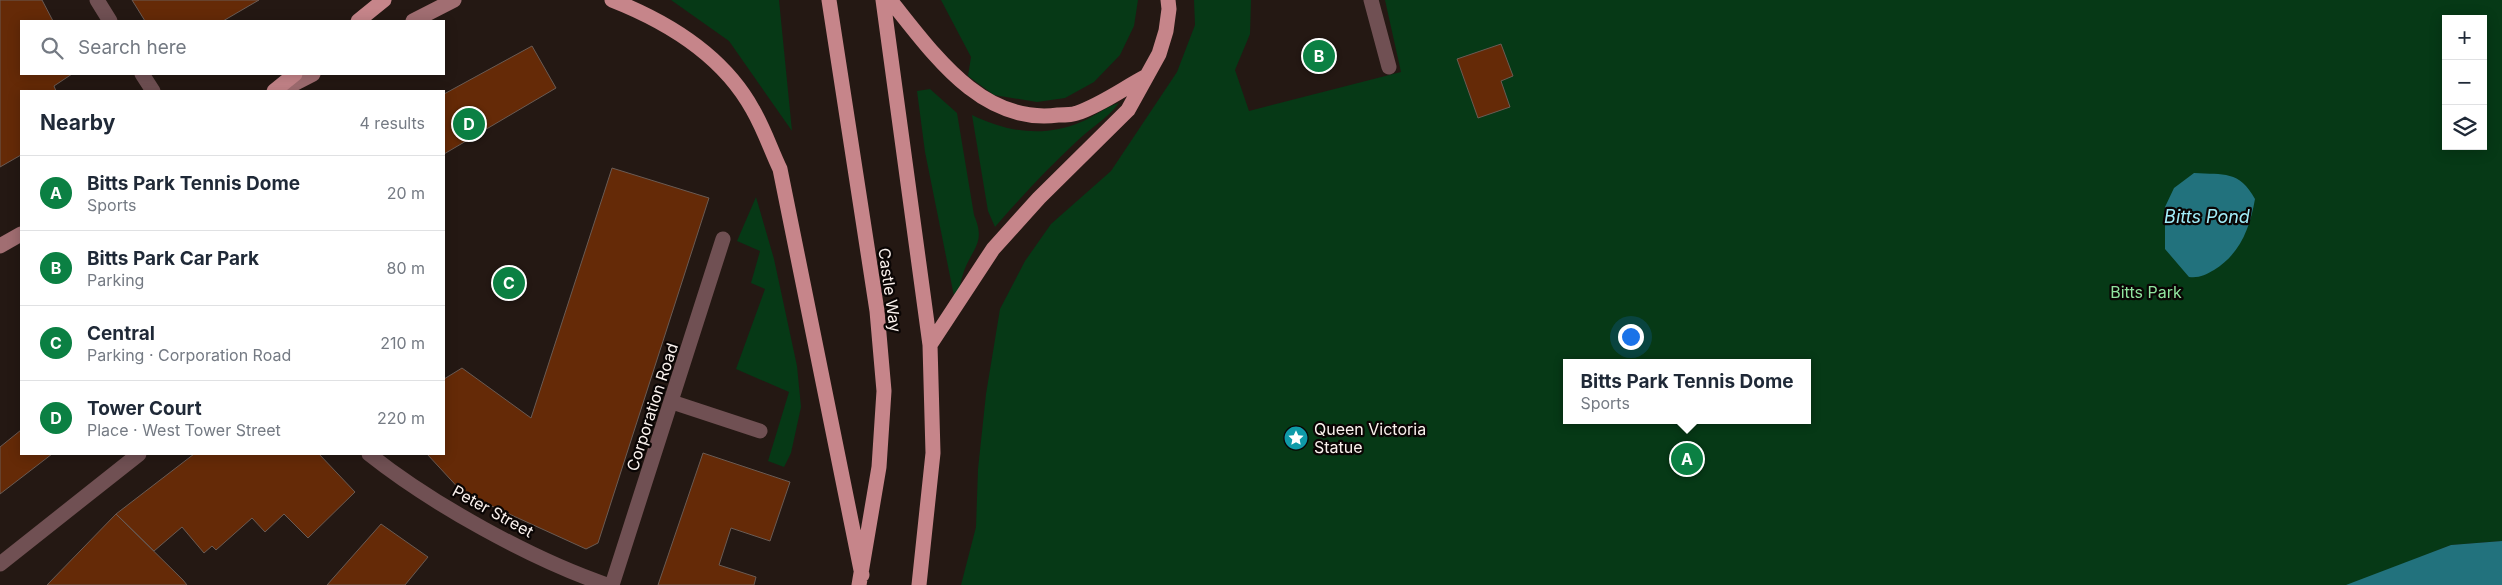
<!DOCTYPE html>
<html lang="en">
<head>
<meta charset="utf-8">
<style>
  body { margin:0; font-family:Inter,sans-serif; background:#f6f6f7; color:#1f2937 }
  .controls { position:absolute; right:15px; top:15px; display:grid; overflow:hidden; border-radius:0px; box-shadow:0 2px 12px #0003 }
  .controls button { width:45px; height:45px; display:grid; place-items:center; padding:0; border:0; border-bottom:1px solid #e0e1e3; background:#fff; color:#1f2937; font:25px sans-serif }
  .you { position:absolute; left:1630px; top:336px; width:18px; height:18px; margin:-12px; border:4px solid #fff; border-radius:50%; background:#1a73e8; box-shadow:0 0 0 8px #1a73e833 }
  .badge { display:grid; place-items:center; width:32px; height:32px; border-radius:50%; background:#0b8043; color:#fff; font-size:16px; font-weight:700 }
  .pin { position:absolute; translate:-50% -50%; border:2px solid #fff; box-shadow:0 1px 5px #0006 }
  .popup { position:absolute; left:1563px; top:359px; width:248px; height:65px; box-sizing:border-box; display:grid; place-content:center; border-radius:0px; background:#fff; filter:drop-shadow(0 1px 4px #0005); font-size:16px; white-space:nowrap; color:#747a83 }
  .popup b { font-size:19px; color:#1f2937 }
  .popup::after { content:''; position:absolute; left:50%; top:100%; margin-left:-10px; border:10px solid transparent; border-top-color:#fff }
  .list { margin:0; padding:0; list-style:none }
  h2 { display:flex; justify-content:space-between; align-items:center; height:65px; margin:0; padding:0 20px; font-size:21px }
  h2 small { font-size:16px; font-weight:400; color:#747a83 }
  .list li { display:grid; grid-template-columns:32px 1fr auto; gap:15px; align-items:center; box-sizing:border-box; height:75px; padding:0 20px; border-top:1px solid #e0e1e3 }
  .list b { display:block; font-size:19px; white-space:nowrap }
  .list p { margin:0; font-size:16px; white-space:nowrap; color:#747a83 }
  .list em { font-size:16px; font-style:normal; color:#747a83 }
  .icon { flex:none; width:28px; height:28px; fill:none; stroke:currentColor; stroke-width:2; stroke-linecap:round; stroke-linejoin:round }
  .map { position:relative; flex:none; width:2502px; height:585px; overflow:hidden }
  .search { position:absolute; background:#fff; box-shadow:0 2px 12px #0003; left:20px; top:20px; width:425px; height:55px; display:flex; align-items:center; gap:12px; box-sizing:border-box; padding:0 18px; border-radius:0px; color:#747a83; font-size:19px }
  .panel { position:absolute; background:#fff; box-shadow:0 2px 12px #0003; left:20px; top:90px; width:425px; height:365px; border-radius:0px }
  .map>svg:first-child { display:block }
  .green { fill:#063916; fill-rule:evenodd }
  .water { fill:#22727d }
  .building { fill:#652a07; stroke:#6a5b54 }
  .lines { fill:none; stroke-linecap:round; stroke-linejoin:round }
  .lane { stroke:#705053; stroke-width:15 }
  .street { stroke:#705053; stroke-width:15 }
  .secondary { stroke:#a16e72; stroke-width:15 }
  .primary { stroke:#c6858a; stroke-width:15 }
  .labels { text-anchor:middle; stroke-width:4.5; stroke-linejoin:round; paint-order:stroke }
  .street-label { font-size:16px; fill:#fbf2ee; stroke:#0a0504 }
  .park-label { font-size:16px; fill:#90e49f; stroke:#0a0504 }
  .poi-label { font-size:16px; fill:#fbf2ee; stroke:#0a0504; text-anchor:start }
  .water-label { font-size:18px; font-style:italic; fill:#a2edf9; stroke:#0a0504 }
</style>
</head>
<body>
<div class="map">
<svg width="2502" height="585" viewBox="0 0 2502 585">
  <rect width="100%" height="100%" fill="#241813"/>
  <path class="green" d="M671 0H779L792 131 729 41Z
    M941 0H1138L1134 26 1120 55 1094 82 1065 98 1037 102 994 95 968 76 971 57Z
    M1194 0H1251L1250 34 1235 70 1249 111 1401 72 1385 0H2502V541L2451 545 2349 585H961L976 527 978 469 986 394 1000 309 1025 261 1051 224 1111 171 1177 72 1195 25ZM2446 19H2483V146H2446ZM1567 363H1807V420H1567Z
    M930 89 957 113 974 215C986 243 973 247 964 271 960 282 958 295 956 306L925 152 917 91Z
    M1119 103C1107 119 1090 128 1076 142 1047 169 1021 197 995 227L988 211 972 115C1007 132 1044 138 1081 122 1094 117 1105 107 1119 103Z
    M756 197 774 259 797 366 801 407 791 453 784 467 768 461 789 392 736 369 765 289 751 283 760 251 737 241Z"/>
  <path class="water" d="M2194 173C2224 175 2239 170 2255 199 2250 228 2240 254 2214 270 2205 275 2200 278 2189 277L2165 249V207L2174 188Z
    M2502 541V585H2346L2451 545Z"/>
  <path class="building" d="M0 0H42L53 21H21V74H72L54 86 56 91H21V155L0 167Z
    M132 0H259L223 21H145Z
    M1501 44 1513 76 1501 81 1510 107 1478 118 1457 59Z
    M532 46 556 88 444 154V94Z
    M612 168 709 198 598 543 586 549 463 493 427 454H444V379L462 368 531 418Z
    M21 430V454H52L0 494V447Z
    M703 453 790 482 770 541 731 528 719 565 756 577 754 585H658Z
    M194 454H319L355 492 308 538 284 514 265 532 252 518 216 550 212 546 204 553 182 527 154 551 116 514Z
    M116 514 183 580 187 585H47Z
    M381 524 428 557 405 585H327Z"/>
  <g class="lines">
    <path class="lane" d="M1371 0 1389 67"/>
    <path class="street" d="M97 0 110 21
      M142 74 153 91
      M672 402 760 431
      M369 454C432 504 531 559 607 585
      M0 564 139 454
      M612 585 723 239"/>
    <path class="secondary" d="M413 21 454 0
      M280 91 313 74
      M0 246 21 234"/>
    <path class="primary" d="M612 0C668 22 723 55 753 110 764 129 771 150 780 169L862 575
      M829 0 877 311 884 391 879 467 859 585
      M883 0 930 345 933 453 919 585
      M890 0C933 53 981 125 1058 115 1064 115 1072 115 1077 113 1101 105 1124 88 1145 77
      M358 21 384 0
      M274 91 295 74
      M930 345 993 249 1039 198 1128 110 1159 54 1166 31 1169 9 1168 0"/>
  </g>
  <defs>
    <symbol id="sight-disc" viewBox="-11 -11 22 22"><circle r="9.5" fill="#0f9aa8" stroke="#0a0504"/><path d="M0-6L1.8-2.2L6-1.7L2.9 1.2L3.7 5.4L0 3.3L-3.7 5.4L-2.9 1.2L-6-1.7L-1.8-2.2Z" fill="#fff"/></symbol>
  </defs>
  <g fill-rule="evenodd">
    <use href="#sight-disc" x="1282" y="424" width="28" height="28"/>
  </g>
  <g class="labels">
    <g class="street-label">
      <text transform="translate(890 290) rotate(82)" y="6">Castle Way</text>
      <text transform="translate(652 407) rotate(-72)" y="6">Corporation Road</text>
      <text transform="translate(493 511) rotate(29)" y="6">Peter Street</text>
    </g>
    <g class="park-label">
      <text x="2146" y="298">Bitts Park</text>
    </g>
    <g class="poi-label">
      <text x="1314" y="435">Queen Victoria<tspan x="1314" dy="18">Statue</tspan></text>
    </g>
    <g class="water-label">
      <text x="2207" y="223">Bitts Pond</text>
    </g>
  </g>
</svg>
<div class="controls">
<button>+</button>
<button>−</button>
<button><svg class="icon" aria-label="layers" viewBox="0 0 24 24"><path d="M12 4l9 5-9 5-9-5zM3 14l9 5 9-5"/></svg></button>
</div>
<div class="you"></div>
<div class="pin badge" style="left:1687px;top:459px">A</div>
<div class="popup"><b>Bitts Park Tennis Dome</b>Sports</div>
<div class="pin badge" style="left:1319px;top:56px">B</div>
<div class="pin badge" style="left:509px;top:283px">C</div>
<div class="pin badge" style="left:469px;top:124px">D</div>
<div class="search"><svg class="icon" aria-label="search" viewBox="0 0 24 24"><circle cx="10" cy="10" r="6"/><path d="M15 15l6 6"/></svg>Search here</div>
<section class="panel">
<h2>Nearby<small>4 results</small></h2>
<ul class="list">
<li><span class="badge">A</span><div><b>Bitts Park Tennis Dome</b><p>Sports</p></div><em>20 m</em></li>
<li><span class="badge">B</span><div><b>Bitts Park Car Park</b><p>Parking</p></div><em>80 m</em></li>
<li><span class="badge">C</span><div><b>Central</b><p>Parking · Corporation Road</p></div><em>210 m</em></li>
<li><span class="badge">D</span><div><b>Tower Court</b><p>Place · West Tower Street</p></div><em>220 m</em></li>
</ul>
</section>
</div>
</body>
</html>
